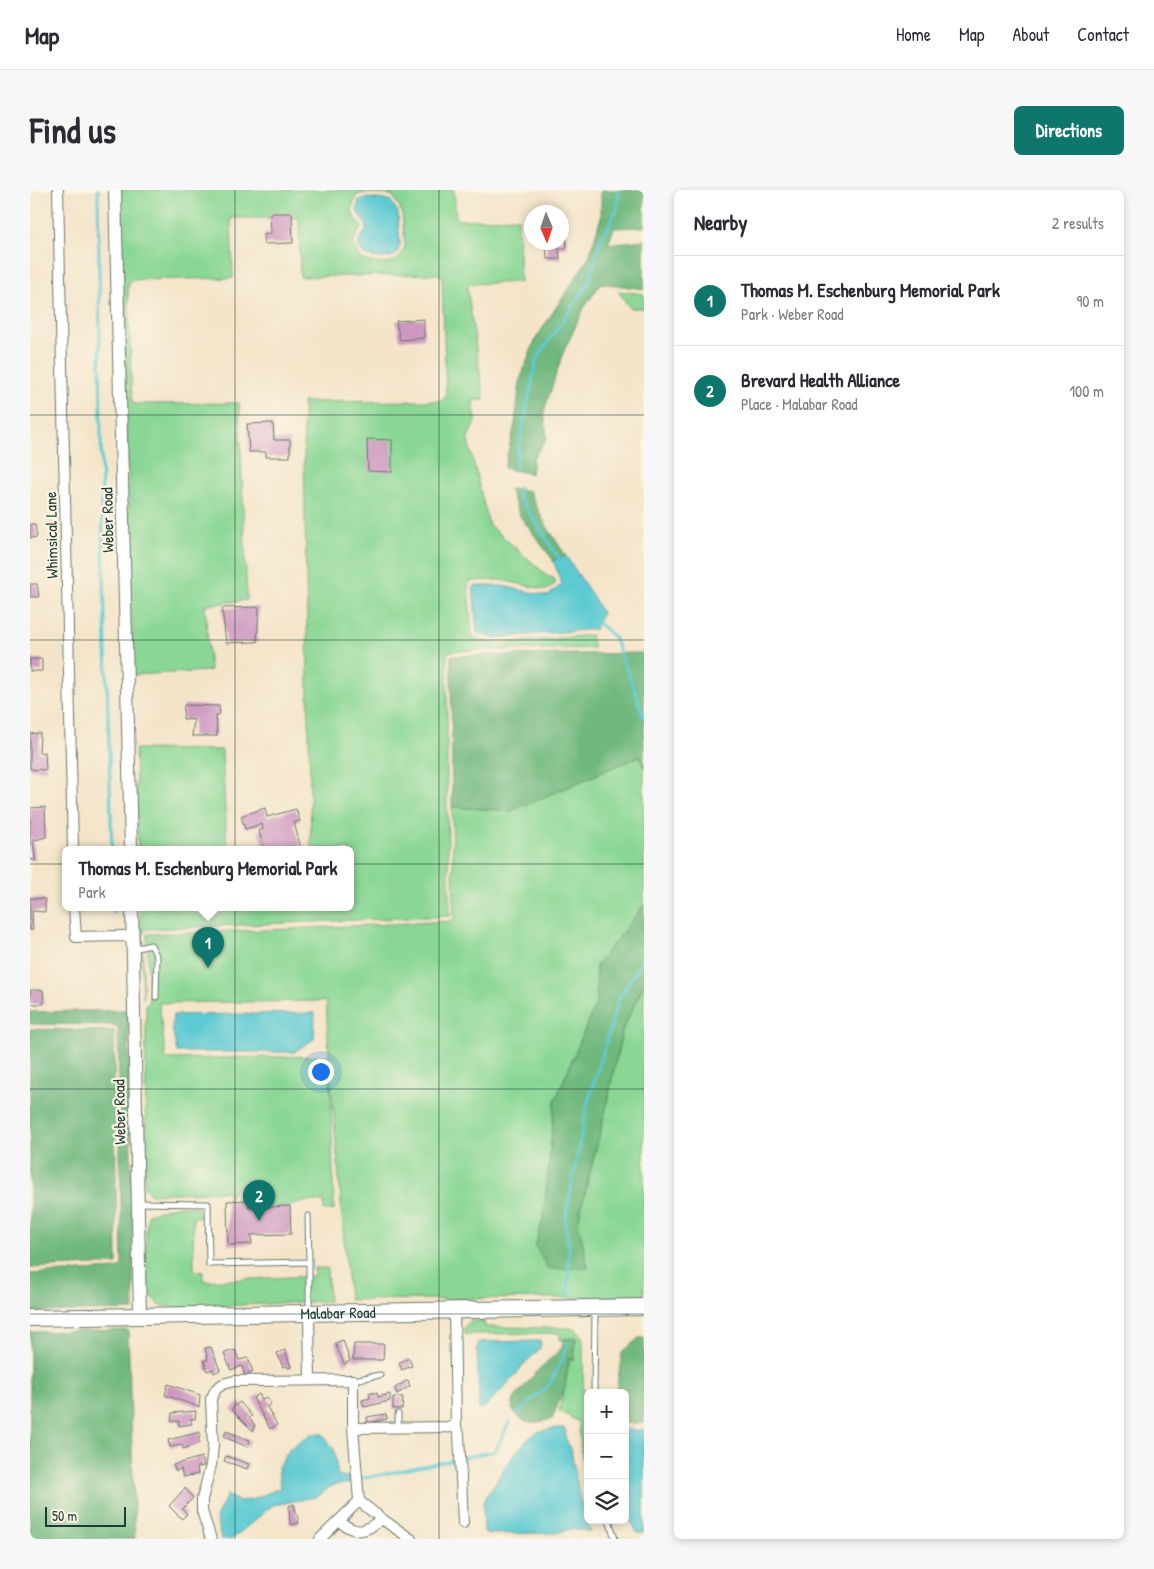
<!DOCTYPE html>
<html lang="en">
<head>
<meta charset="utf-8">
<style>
  body { margin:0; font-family:"Patrick Hand",sans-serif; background:#f7f7f7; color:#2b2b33 }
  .controls { position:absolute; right:15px; bottom:15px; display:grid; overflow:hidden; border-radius:8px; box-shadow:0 2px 8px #0003 }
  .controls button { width:45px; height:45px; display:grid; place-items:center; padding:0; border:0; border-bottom:1px solid #e1e1e2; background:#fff; color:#2b2b33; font:25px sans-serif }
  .compass { position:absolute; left:494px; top:15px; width:45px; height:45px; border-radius:50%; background:#fff; box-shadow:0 2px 8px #0003; rotate:178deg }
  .scale { position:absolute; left:15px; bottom:12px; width:81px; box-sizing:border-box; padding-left:5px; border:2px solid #1f3d34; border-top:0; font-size:14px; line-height:18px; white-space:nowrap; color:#1f3d34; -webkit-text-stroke:4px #fcf5e5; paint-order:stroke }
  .you { position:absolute; left:290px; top:881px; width:18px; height:18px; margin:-12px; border:4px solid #fff; border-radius:50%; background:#1a73e8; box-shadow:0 0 0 8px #1a73e833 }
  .badge { display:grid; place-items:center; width:32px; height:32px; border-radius:50%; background:#0f766e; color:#fff; font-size:16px; font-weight:700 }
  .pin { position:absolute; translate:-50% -41px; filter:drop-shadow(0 1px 2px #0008) }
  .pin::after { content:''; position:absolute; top:26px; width:18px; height:15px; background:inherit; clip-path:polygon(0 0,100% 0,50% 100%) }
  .popup { position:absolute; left:32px; top:656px; width:292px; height:65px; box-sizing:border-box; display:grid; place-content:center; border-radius:8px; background:#fff; filter:drop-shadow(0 1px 4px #0005); font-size:16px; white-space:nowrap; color:#7c7c81 }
  .popup b { font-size:19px; color:#2b2b33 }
  .popup::after { content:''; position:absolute; left:50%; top:100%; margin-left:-10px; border:10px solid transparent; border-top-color:#fff }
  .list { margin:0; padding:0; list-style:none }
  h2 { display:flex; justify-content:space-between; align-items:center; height:65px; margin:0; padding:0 20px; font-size:21px }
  h2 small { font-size:16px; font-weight:400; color:#7c7c81 }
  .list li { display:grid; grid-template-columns:32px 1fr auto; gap:15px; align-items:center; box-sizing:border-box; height:90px; padding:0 20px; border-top:1px solid #e1e1e2 }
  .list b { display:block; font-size:19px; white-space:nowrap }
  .list p { margin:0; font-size:16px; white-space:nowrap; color:#7c7c81 }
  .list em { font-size:16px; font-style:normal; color:#7c7c81 }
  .icon { flex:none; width:28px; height:28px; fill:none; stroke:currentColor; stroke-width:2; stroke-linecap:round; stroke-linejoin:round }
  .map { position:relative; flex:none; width:614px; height:1349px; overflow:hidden; border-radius:8px }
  header { display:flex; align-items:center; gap:30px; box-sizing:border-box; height:70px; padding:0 25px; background:#fff; border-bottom:1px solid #e1e1e2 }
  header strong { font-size:24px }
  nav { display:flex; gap:28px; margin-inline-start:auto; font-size:18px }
  .intro { display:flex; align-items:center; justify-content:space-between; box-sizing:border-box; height:120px; padding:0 30px }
  h1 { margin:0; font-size:35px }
  .button { padding:12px 22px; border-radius:8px; background:#0f766e; color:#fff; font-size:18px; font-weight:700 }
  main { display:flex; gap:30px; padding:0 30px }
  aside { flex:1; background:#fff; border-radius:8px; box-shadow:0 2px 8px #0003 }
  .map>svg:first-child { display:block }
  .green { fill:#8ad795; stroke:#548a64; fill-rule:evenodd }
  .forest { fill:#6fb87e; stroke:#477a59 }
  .water { fill:#5dcad3; stroke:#3e8484 }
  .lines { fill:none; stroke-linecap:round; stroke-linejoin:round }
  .stream { stroke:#5dcad3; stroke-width:3 }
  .building { fill:#cd97c1 }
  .service-casing { stroke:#6a7868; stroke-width:7 }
  .minor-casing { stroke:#6a7868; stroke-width:12 }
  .tertiary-casing { stroke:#6a7868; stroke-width:14 }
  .primary-casing { stroke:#6a7868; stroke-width:18 }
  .service { stroke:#fff; stroke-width:5 }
  .minor { stroke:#fff; stroke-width:10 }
  .tertiary { stroke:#fff; stroke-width:12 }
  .primary { stroke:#fff; stroke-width:16 }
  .grid { fill:none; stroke:#1f3d34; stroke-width:1; stroke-opacity:0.55 }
  .labels { text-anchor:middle; stroke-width:4.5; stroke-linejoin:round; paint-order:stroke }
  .street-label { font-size:16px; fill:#1f3d34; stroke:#fcf5e5 }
</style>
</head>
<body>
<header>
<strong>Map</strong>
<nav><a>Home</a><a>Map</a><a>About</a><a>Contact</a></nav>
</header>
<div class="intro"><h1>Find us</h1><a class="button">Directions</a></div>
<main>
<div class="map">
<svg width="614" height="1349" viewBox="0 0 614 1349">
  <rect width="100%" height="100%" fill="#fcf5e5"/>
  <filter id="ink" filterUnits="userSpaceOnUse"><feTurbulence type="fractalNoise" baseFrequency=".02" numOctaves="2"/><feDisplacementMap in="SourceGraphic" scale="10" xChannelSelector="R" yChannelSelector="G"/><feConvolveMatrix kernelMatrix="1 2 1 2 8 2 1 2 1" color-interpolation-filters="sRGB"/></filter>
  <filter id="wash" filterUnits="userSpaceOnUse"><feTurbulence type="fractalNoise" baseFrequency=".0096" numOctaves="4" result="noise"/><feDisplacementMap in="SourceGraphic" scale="20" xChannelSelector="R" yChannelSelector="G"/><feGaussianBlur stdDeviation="1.12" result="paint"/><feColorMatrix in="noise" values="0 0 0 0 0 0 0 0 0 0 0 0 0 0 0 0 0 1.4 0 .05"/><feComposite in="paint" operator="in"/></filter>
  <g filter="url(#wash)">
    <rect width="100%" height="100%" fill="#f4e5ca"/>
    <path class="green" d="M91 0H424L426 27 428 30 488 28 490 92 441 94 437 97 454 210H443L446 230 438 247V251L459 335 519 387 524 388 526 393 517 400 471 390 440 391 438 396 442 444 445 448 464 454 561 445 564 458 421 461 417 463V617L420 726 116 739 113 744V809L110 717H320V659H281L273 212 411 211 415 208 416 205 412 86 408 84 270 87 269 28H201L203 88 103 90 100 92 98 96 102 212 106 214 209 213 217 410 175 415 180 481 103 485ZM335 3 361 5 363 6 372 22 375 57 369 69C354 75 346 75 330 68 320 50 323 52 332 37 322 26 319 19 327 5Z
      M588 101 614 104V118H600Z
      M105 559 192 560 197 659H108Z
      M610 566 614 580V715L566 776 567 811 525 911 514 1027 505 1056 558 1078 548 1031 576 918 592 841 614 794V1107L319 1110 300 880 304 1020 294 1021V1012L278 1011 260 1016 219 1018V1010L225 997H206L197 1011 199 1001 120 1004 115 997 116 814 119 812 117 744 238 740 424 731 422 617 481 621ZM296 811 299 866 136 869 129 813Z
      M144 1016C155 1017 170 1013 173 1026L163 1027 164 1081 173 1082V1091L284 1086V1078H297L299 1111 170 1117 147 1118 129 1115 117 1100 116 1042 118 1024Z
      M439 1131H454L455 1137 541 1138 551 1144 553 1150 554 1270 558 1285V1301L550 1253 549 1232 529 1221 535 1197 539 1168 544 1169 546 1148 530 1150V1143L435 1144 434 1139Z"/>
    <path class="forest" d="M571 0H614V37L584 38 578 54 614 50V99L571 93 554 118 533 163 514 221 517 248 503 268 501 284 474 278 485 234 490 190 505 150 559 67 571 27Z
      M479 299 499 301 514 332 536 366 523 370 490 326Z
      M614 463V580L610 566 481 621 422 617 421 466Z
      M614 715V794L592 841 576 918 548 1031 558 1078 518 1079 505 1056 514 1027 525 911 567 811 566 776Z
      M98 820 104 1120 0 1122V1084L87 1079 91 1077 92 1074 88 838 84 835 0 834V822Z
      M0 839 84 841 87 1074 0 1078Z
      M98 1140 105 1349H0V1142Z
      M546 1148 544 1169H539L535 1197 522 1229C503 1233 495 1237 482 1219L484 1209 509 1179 532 1158 534 1149Z
      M609 1148H614V1233H595V1203H586L592 1162Z"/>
    <path class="water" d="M336 8 360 10 368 22 370 56 366 65C354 70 345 68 333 64L329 57V49C343 36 335 34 327 21L329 10Z
      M536 366 562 405 572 423 565 439 464 448 447 443 443 396H472L518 406 532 394 523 370Z
      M285 823 284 849 264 862H147L142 838 143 825Z
      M510 1151 511 1155 508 1161 493 1175 483 1188 453 1219H449L447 1158 449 1152Z
      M527 1238H534L536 1241 535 1247 541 1260 550 1309 561 1342 543 1338 526 1343 458 1344 454 1342 453 1314 454 1310C465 1294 491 1249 508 1242 514 1240 521 1239 527 1238Z
      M595 1240H614V1343H608C590 1324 595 1266 595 1240Z
      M281 1244H293L304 1260 308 1286 320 1287 321 1294C312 1294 303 1293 296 1300 292 1303 291 1305 286 1307L243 1315 202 1349H191L186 1328 197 1305 208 1311 221 1310 250 1298 248 1277 260 1259Z"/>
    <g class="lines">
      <path class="stream" d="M68 0 72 323 82 659
        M486 278V270L507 168 558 94 571 50 587 19 589 0
        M488 298V305L530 370
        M566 431 584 447 606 504 614 528
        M84 717V723
        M538 1108 539 1056 535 1031 557 916 589 808 614 768
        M488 1223 519 1195 533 1168 537 1153
        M321 1289 340 1287 465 1261 480 1231"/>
    </g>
    <g id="blocks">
      <path class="building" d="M240 23H262L263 53 234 54V45L241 43Z
        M536 44 537 58H529L530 69H517L516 52H532V45Z
        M394 129V148L370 150 366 131Z
        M243 233 244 250H260V267H236V262H219L217 234Z
        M337 249 362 250V282L338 281Z
        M0 334H5L7 347 0 348Z
        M0 394H7L9 407H0Z
        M229 417 227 452 196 453 192 418Z
        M0 469H12V481H0Z
        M154 515 189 516 190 524 186 526 187 546H162L164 530 153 529Z
        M10 543 9 563 15 562 16 580 0 579V544Z
        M15 617 16 647 3 651 5 670H0V618Z
        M235 618 237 627 266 619 270 631 264 632 271 659H234L229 641 233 639 232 634 215 639 211 626Z
        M0 708 15 709V722L2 721 3 740H0Z
        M0 800H13L14 814H0Z
        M219 1010V1018L260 1016 261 1044 221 1045 222 1054 198 1055 197 1011Z
        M313 1150 320 1171 314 1174 305 1153Z
        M324 1154H354L353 1170H323Z
        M181 1157 190 1180 184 1183 183 1179 177 1181 174 1170H178L175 1158Z
        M205 1160 209 1170 218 1168 223 1182 215 1186 212 1176 201 1180 194 1163Z
        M255 1160 261 1177 258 1178 257 1176 253 1177 247 1163Z
        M379 1168 382 1176 372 1180 369 1173Z
        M378 1190 380 1196 367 1204 365 1198Z
        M138 1194 170 1205 169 1217 135 1205Z
        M339 1203H347L348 1207 360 1204V1211L334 1217 332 1210 340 1208Z
        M229 1204 232 1209 237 1207 241 1214 237 1217 247 1235 240 1239 223 1208Z
        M363 1207H373L372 1219H363Z
        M210 1212 222 1226 219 1228 225 1235 223 1241 201 1219Z
        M166 1221 165 1229H160L162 1234 149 1236V1231H141L142 1223Z
        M356 1224 357 1229 338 1233 337 1227Z
        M196 1241 220 1250 218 1257 194 1247Z
        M170 1242V1247L168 1248 170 1253 153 1259 152 1255 140 1257 138 1250Z
        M196 1266 219 1274 217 1279 194 1271Z
        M172 1267 174 1276 167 1277 168 1284 153 1287 151 1279 146 1281 143 1275Z
        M155 1298 163 1308 152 1319 157 1324 152 1329 139 1316Z
        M264 1314 269 1333 260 1335 259 1316Z"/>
    </g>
  </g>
  <g filter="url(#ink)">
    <use href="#blocks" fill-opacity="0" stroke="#6a7868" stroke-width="1"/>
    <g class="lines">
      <defs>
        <path id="service" d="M103 759 121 755 127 767 126 807
          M108 1013 178 1014 179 1074 279 1072 278 1026
          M279 1122V1072
          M323 1190 350 1185
          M564 1203 565 1120
          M368 1224V1237
          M579 1330 585 1349"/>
        <path id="minor" d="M28 0 43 659
          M44 717 46 747 93 746 102 748
          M424 1120 426 1237 429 1244 433 1333
          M279 1122 280 1190
          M323 1238 426 1237
          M308 1331C328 1345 333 1343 352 1329
          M181 1349 172 1321V1309L181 1275 183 1256 181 1209 186 1199 193 1194 204 1191 323 1190V1238L329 1311 352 1329 381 1349
          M290 1349 329 1311"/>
        <path id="tertiary" d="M85 0 101 659
          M102 717 110 1126"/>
        <g id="primary">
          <path id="s1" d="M0 1128 614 1117"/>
        </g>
      </defs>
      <use href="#service" class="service-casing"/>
      <use href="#minor" class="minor-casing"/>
      <use href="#tertiary" class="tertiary-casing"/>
      <use href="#primary" class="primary-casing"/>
      <use href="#service" class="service"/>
      <use href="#minor" class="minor"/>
      <use href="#tertiary" class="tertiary"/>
      <use href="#primary" class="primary"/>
    </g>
  </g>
  <path class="grid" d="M205 0V1349M409 0V1349M0 225H614M0 450H614M0 674H614M0 899H614M0 1124H614"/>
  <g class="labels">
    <g class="street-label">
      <text transform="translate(77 330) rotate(-91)" y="6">Weber Road</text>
      <text transform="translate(21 345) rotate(-91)" y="6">Whimsical Lane</text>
      <text transform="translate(89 922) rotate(-91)" y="6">Weber Road</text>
      <text dy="6" stroke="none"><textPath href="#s1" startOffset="308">Malabar Road</textPath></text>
    </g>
  </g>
</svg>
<div class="controls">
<button>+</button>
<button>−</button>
<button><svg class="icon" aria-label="layers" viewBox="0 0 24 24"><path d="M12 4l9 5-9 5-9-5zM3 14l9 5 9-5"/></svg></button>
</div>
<svg class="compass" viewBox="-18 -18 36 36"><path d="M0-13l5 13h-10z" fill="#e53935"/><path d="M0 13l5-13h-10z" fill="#7c7c81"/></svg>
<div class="scale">50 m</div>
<div class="you"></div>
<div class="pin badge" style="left:178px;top:778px">1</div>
<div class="popup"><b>Thomas M. Eschenburg Memorial Park</b>Park</div>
<div class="pin badge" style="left:229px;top:1031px">2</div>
</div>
<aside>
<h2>Nearby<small>2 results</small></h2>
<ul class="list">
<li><span class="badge">1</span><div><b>Thomas M. Eschenburg Memorial Park</b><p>Park · Weber Road</p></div><em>90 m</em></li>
<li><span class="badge">2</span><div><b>Brevard Health Alliance</b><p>Place · Malabar Road</p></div><em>100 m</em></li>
</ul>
</aside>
</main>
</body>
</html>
